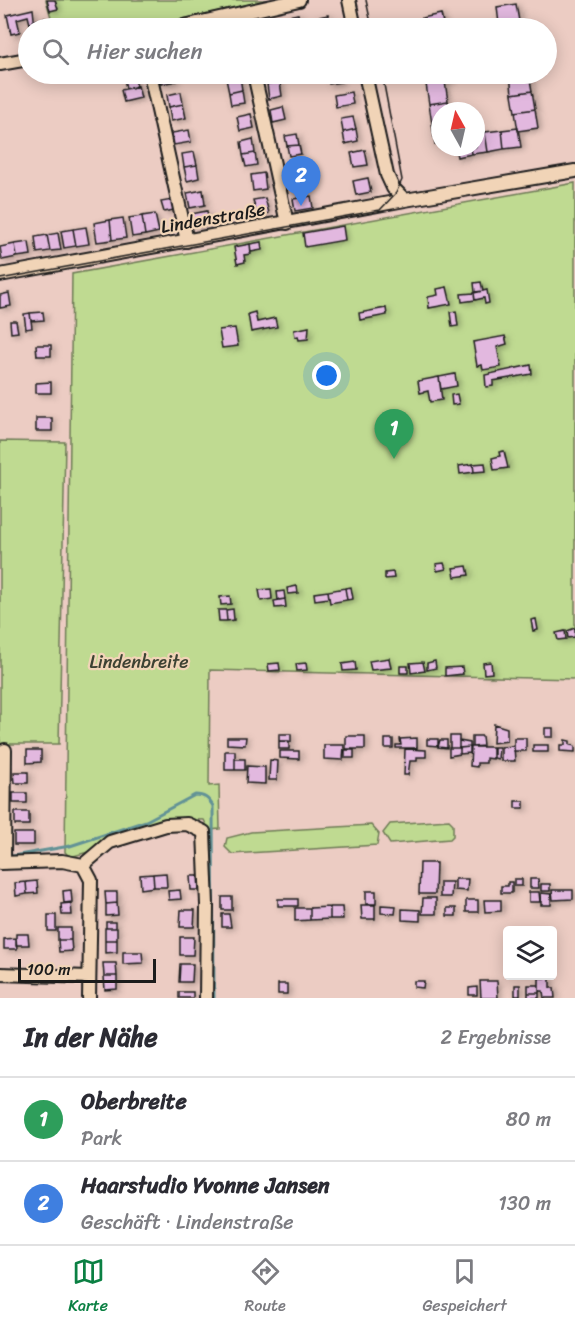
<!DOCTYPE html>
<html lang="de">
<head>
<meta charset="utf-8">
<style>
  body { margin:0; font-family:Sriracha,sans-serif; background:#f2f2f3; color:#2b2b33 }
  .controls { position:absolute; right:18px; bottom:18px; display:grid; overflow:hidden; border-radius:6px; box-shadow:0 3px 15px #0003 }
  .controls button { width:54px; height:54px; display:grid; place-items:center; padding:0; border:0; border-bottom:2px solid #e1e1e2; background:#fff; color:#2b2b33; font:30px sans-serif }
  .compass { position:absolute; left:431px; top:102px; width:54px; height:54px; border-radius:50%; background:#fff; box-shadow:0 3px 15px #0003; rotate:352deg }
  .scale { position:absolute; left:18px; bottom:15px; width:138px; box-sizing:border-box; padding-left:6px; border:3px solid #1c1c1c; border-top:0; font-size:16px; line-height:21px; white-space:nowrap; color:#1c1c1c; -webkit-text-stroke:4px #f1d4b7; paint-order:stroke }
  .you { position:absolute; left:327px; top:376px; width:21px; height:21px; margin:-15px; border:4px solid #fff; border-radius:50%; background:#1a73e8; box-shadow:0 0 0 9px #1a73e833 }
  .badge { display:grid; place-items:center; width:39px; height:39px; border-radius:50%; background:#0b8043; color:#fff; font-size:20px; font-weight:700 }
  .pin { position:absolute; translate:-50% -50px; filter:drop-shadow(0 2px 3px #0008) }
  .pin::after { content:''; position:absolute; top:32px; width:21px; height:18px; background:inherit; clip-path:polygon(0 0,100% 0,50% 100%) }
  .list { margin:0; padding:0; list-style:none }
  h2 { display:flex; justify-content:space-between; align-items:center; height:78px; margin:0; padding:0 24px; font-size:26px }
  h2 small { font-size:20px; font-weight:400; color:#7c7c81 }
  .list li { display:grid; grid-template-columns:39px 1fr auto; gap:18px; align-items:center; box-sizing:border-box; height:84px; padding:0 24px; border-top:2px solid #e1e1e2 }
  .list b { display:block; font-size:22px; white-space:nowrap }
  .list p { margin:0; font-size:20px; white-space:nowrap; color:#7c7c81 }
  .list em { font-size:20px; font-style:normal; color:#7c7c81 }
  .icon { flex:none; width:33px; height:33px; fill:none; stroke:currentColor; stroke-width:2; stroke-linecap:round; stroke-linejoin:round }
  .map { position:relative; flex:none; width:575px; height:998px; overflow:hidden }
  .search { position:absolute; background:#fff; box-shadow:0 3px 15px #0003; left:18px; right:18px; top:18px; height:66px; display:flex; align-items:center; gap:15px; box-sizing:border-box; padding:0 21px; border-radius:33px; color:#7c7c81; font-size:22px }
  .sheet { height:246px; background:#fff }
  nav { display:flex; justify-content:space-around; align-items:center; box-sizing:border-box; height:84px; border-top:2px solid #e1e1e2; background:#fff; font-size:16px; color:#7c7c81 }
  nav a { display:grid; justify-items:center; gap:3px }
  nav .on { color:#0b8043 }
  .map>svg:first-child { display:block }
  .green { fill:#bfda91; stroke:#6e7b56; stroke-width:1.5 }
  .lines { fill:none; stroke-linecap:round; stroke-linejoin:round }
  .stream { stroke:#629296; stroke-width:3 }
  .building { fill:#e2b8df; stroke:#1c1c1c; stroke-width:1.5; filter:url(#shadow) }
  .minor-casing { stroke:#1c1c1c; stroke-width:16 }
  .minor { stroke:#f1d4b7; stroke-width:12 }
  .tram { stroke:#1c1c1c; stroke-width:1.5 }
  .labels { text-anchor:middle; stroke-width:4.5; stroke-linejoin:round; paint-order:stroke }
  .street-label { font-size:18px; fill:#1c1c1c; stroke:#f1d4b7 }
  .park-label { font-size:18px; fill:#3d4233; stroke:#f1d4b7 }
</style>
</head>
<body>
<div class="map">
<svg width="575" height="998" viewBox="0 0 575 998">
  <defs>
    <filter id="shadow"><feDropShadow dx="3" dy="2" stdDeviation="3" flood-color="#0004"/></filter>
  </defs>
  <rect width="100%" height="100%" fill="#ecccc3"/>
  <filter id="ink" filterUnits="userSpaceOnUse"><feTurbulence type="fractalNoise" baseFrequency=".0167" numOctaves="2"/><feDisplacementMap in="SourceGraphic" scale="12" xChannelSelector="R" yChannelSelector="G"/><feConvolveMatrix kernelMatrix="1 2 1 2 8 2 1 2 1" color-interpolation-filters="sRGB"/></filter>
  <g filter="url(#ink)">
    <path class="green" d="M46 0H267L144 28H54Z
      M575 183V679L210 670 209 786 219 785 220 829 209 830 204 820 169 819 109 839 88 852 70 857 65 852 72 274Z
      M0 441 65 442 59 744H0Z
      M449 820 453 824V836L450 839 390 844 383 833 390 824Z
      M371 825 379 834 377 845 232 854 225 847 227 838 251 832Z"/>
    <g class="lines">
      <path class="stream" d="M7 857 70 846 146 821 195 795C204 795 208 798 213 806L214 998"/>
    </g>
    <path class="building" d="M47 0H55L58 9 50 11Z
      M516 4 519 21 499 24 497 7Z
      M33 9 35 28H31L28 16 17 19 20 32 11 34 7 15Z
      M298 14 301 28H286L284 17Z
      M441 14 444 28H424L422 18Z
      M328 15 330 27 317 28 315 18Z
      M46 18 48 28H32H35L33 21Z
      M519 21 520 28H500L499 24Z
      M269 23 270 28H255L254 25Z
      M159 74H174L176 81 161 84Z
      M327 74H340L341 82 329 84Z
      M430 74H451L452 80 432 83Z
      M510 74H529L532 91 512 94Z
      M134 76 137 87 126 89 124 78Z
      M240 77 242 90 229 93 226 79Z
      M280 82 282 96 269 99 267 84Z
      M445 82 448 101 429 104 426 84Z
      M138 86 141 98 124 102 121 90Z
      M242 90 244 103 231 105 229 93Z
      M532 91 535 109 515 112 512 94Z
      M181 92 183 104 169 107 167 95Z
      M351 92 353 104 336 107 334 95Z
      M448 101 450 111H440V123L432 124 429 104Z
      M183 104 186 118 171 121 169 107Z
      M283 107 286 120 273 123 271 110Z
      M535 109 538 128 518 131 515 112Z
      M251 114 254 128 240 131 237 117Z
      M353 117 356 129 343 132 341 119Z
      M440 123V143L435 144 432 124Z
      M518 128 521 147 504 149 502 130Z
      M356 129 358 141 345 144 343 132Z
      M189 130 191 142 174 145 172 133Z
      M502 130 504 149 488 152 485 132Z
      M485 132 488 152 472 154 471 147H476V134Z
      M297 134 299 145 287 146 285 136Z
      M253 139 255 153 243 155 241 142Z
      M299 145 301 154 289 156 287 146Z
      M455 147H471L472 154 457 157Z
      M365 150 368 165 354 167 351 153Z
      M194 152 197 165 184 167 182 154Z
      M255 153 257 165 246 167 243 155Z
      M197 165 199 178 187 181 184 167Z
      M297 168 300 183 285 185 282 171Z
      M264 173 266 189 253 191 251 175Z
      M368 178 371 192 356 195 353 181Z
      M203 190 205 205 190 208 187 193Z
      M311 196 313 208 295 211 293 199Z
      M265 198 269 213 257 216 253 200Z
      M172 200 174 210 164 212 161 202Z
      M207 211 209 224 193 227 191 214Z
      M155 214 159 232 145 235 142 216Z
      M142 216 145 235 132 237 129 218Z
      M123 218 126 238 112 240 110 220Z
      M110 220 112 240 97 242 94 223Z
      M343 226 345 240 305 247 303 233Z
      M86 227 89 244 76 246 73 229Z
      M73 229 76 246 64 248 61 231Z
      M58 233 61 250 50 251 47 235Z
      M47 235 50 251 37 253 35 237Z
      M29 242 31 255 17 257 15 244Z
      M261 242 262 250 251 252 250 244Z
      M15 244 17 257 2 260 0 247Z
      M250 244 251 254 244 255 245 262 237 264 234 247Z
      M481 282 483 291 475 292 474 283Z
      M447 287 451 304 429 308 428 297 438 295 437 289Z
      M487 290 489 303 485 304 484 298 475 300 474 293Z
      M9 293 11 306 0 308V295Z
      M474 293 475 300 462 302 461 294Z
      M386 308 387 315 360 320 359 313Z
      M456 311 458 326 452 327 450 312Z
      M43 312 44 320 31 321 30 313Z
      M255 312 257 322 275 318 277 327 251 332 248 314Z
      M30 313 32 328 26 329 24 314Z
      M10 321H16L18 332 11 333Z
      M309 327 308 339 299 340 298 336 295 337 294 330Z
      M235 328 238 346 222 348 219 330Z
      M505 336 507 344 497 347 501 367 483 370 482 365 477 366 473 342Z
      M36 345H51V356H37Z
      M531 365 532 374 493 381V386L486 387 485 375Z
      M455 374 457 386 441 389 439 377Z
      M439 377 442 400 430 402 428 391 420 393 418 381Z
      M51 382V393H36V383Z
      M457 394 459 404 452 405 451 395Z
      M36 418H52V431H36Z
      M504 451 508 468 494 470 492 458 500 456 499 452Z
      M485 463 486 471 474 472 473 464Z
      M473 464 474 472 460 474 459 466Z
      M444 563 446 569 437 571 436 564Z
      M467 566 469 575 455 577 453 568Z
      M393 572 394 578 385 579V573Z
      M297 586 298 593 288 594 287 588Z
      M351 587 353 599 347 600 345 588Z
      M345 588 347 600 330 603 328 591Z
      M271 589 272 599 261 601 259 590Z
      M284 591 285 599 278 600 277 592Z
      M328 591 329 598 315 600 314 593Z
      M230 596 231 604 221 605 220 597Z
      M285 599 286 607 275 608 274 601Z
      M233 609 234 620 227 621 226 610Z
      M218 610H226L227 621H219Z
      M536 619 538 630 533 631 531 620Z
      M575 628V637L568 638 567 631Z
      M565 631 566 639 558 640 556 633Z
      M389 658 391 668 371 670 369 661Z
      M435 661 436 668 427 670V663Z
      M355 662 356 670 343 671 342 664Z
      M423 662 425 671 411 673 410 663Z
      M491 662 492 673 484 674 483 663Z
      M279 663 280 670 269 671 268 664Z
      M306 663 307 670 297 671 296 664Z
      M400 666H408V673H400Z
      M462 667 463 674 445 676V668Z
      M494 724 507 728V741L493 743Z
      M545 728H553V737H545Z
      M279 734H291V742L279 741Z
      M346 736H365V749H346Z
      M450 736H459V748H450Z
      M472 736H482L483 746 472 747Z
      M227 737H246L245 745 227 744Z
      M417 738V748H396V745H401L400 739Z
      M514 738H526V751H514Z
      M385 739H393V748H385Z
      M427 739H438V746L427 745Z
      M440 740H447V748L438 747Z
      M565 740 570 741V745L575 746V752L560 751V745H565Z
      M279 741H289V749H279Z
      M459 741 470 743V747L459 748Z
      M324 745H344L343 760 324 759Z
      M533 745H548V752H533Z
      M514 746 515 761H501V747Z
      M470 747V753L460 754V748Z
      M471 747H493V759L486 758V763H477V767L470 766Z
      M494 747H499L498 759 494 758Z
      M449 748H460V754L449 756Z
      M405 749 426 750V757H417V761H410L408 775H404Z
      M27 750H41V762L27 763Z
      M345 750H354V758H345Z
      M225 751H235V770H225Z
      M280 751H299V759L280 758Z
      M235 759H245V770H235Z
      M270 760 278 761 277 780H269Z
      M247 766 265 767V784L246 783Z
      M14 772H28V783H15Z
      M13 793H27V803H13Z
      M515 801H524V808H515Z
      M15 812H29V825H15Z
      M14 833H34V845H14Z
      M420 863H436L435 894H419Z
      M166 873 167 887H154L153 874Z
      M153 874 154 887 141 889 140 875Z
      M190 876H198L199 890H191Z
      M455 879H468L467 891 455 890Z
      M514 879H522V886H514Z
      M530 879H538L539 888H530Z
      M37 881 38 893 27 894 26 882Z
      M26 882 27 894 16 896 15 883Z
      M440 882H452L451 897H440Z
      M508 882H512V893H501V886H508Z
      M541 884H550V891H541Z
      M71 890 72 902 64 903 63 891Z
      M180 890 181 899 169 900 168 891Z
      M552 890H573V899L553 900Z
      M366 891H376V904H366Z
      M105 892H117V903L106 904Z
      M529 892H539L540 902H529Z
      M541 893 551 894V905H541Z
      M222 897H232V910H222Z
      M423 898H436V914H422Z
      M278 899H298V906H278Z
      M466 900H478V912H466Z
      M484 900H501V911L485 912Z
      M71 903 72 915H62L61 904Z
      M117 903 118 915 106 916V904Z
      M361 905H375V919H362Z
      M381 905 396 906 395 914 381 913Z
      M330 907H342L343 919H330Z
      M330 907V919L310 920V908Z
      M295 908H310V920L295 921Z
      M447 908H456V916H447Z
      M402 909 420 910V921L402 920Z
      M181 910H195L194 927H180Z
      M222 914H229L231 927H222Z
      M48 915H56V931H48Z
      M106 922H115V928H106Z
      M58 928H71V940H58Z
      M105 928H117V940H105Z
      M16 934H28L29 945H16Z
      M180 937H194L193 955H180Z
      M16 938 17 949H4V939Z
      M58 940H71L72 951 59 952Z
      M105 940H117V952L105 953Z
      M123 952H142L143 963 123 964Z
      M103 963H116L117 976H104Z
      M180 964H193L192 982H179Z
      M104 976H117V989L105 990Z
      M539 978H550V988H554L555 998H544L543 991H539Z
      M414 981H424L423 988 414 987Z
      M480 981H497L498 998H481Z
      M278 984H287V994H278Z
      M515 985H520V996H515Z
      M528 985H539V993H528Z
      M477 987V995H469V988Z
      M179 992H193V998H179Z
      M528 993H539V998H528Z"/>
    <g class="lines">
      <defs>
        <path id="minor" d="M349 0 355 28
          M240 14 244 28
          M175 28 299 0
          M0 64 28 59
          M150 74 187 241
          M254 74 287 223
          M365 74 387 175 393 188 405 200
          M0 275 405 200 575 171
          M4 862 5 750
          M0 863 62 861 83 865
          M83 865 110 842 166 825 187 824 204 832 207 905 206 998
          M83 865 91 880 89 998
          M0 974 89 977"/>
      </defs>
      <use href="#minor" class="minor-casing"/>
      <use href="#minor" class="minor"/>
      <path class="tram" d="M366 0 372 28
        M0 279 380 210 396 193 402 180 382 74"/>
    </g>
  </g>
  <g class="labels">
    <g class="street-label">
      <text transform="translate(213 218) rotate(-10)" y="6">Lindenstraße</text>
    </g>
    <g class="park-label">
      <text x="139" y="668">Lindenbreite</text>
    </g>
  </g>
</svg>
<div class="controls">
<button><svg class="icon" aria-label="layers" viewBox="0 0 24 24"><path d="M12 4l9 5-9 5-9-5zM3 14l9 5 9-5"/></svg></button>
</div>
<svg class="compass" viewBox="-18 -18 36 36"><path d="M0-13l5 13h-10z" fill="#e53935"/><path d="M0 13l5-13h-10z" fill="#7c7c81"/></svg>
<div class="scale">100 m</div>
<div class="you"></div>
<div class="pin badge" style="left:394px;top:459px;background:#2e9e5b">1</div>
<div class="pin badge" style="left:301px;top:206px;background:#3f7fe0">2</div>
<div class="search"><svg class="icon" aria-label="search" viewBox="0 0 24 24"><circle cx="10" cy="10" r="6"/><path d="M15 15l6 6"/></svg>Hier suchen</div>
</div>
<section class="sheet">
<h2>In der Nähe<small>2 Ergebnisse</small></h2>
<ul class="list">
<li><span class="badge" style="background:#2e9e5b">1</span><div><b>Oberbreite</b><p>Park</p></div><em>80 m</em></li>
<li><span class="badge" style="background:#3f7fe0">2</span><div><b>Haarstudio Yvonne Jansen</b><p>Geschäft · Lindenstraße</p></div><em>130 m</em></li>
</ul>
</section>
<nav>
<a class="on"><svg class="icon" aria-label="map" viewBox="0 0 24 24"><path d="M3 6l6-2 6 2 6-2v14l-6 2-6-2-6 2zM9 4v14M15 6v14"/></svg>Karte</a>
<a><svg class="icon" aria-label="directions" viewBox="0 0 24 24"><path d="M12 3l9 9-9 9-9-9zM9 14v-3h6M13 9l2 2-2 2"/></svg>Route</a>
<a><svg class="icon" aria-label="saved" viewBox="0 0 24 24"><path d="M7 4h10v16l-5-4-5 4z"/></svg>Gespeichert</a>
</nav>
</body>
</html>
